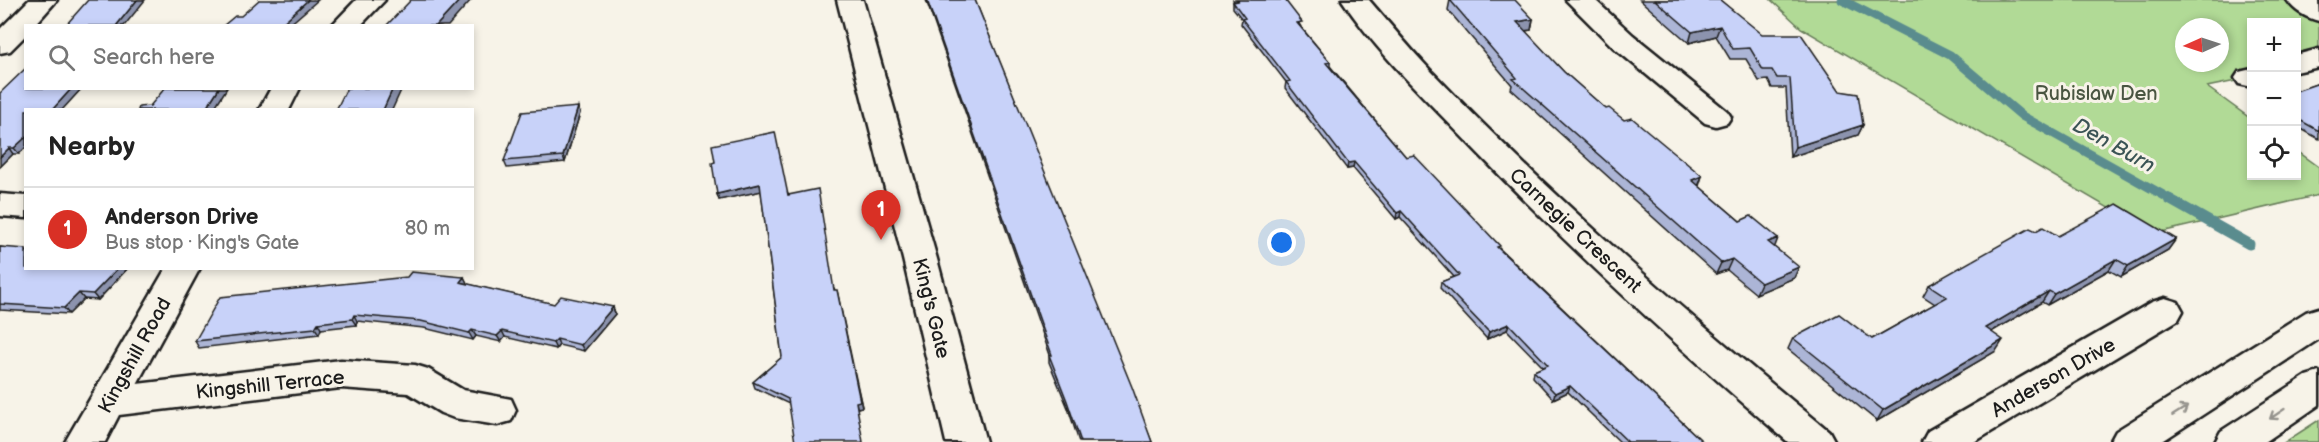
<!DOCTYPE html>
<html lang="en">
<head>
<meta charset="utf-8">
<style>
  body { margin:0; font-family:"Balsamiq Sans",sans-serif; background:#f6f6f6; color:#222 }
  .controls { position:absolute; right:18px; top:18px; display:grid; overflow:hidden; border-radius:0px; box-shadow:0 3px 9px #0003 }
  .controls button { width:54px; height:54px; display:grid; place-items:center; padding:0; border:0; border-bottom:2px solid #e0e0e0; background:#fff; color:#222; font:30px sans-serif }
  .compass { position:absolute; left:2175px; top:18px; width:54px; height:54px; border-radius:50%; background:#fff; box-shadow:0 3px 9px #0003; rotate:267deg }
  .you { position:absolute; left:1282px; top:243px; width:21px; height:21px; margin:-15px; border:4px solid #fff; border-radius:50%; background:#1a73e8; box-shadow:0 0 0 9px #1a73e833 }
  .badge { display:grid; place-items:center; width:39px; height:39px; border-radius:50%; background:#d93025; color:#fff; font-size:20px; font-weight:700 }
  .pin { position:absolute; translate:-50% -50px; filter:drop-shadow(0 2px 3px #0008) }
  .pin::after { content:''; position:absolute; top:32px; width:21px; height:18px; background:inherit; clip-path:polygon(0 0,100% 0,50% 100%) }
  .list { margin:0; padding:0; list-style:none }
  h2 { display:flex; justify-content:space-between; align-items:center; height:78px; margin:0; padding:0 24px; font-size:26px }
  h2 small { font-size:20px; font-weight:400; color:#767676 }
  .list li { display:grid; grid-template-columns:39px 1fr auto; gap:18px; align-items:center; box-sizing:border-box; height:84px; padding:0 24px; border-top:2px solid #e0e0e0 }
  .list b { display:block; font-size:22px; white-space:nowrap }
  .list p { margin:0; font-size:20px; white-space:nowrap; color:#767676 }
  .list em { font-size:20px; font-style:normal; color:#767676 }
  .icon { flex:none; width:33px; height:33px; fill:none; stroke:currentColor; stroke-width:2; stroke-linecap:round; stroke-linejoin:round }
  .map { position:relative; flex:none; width:2319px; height:442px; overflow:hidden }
  .search { position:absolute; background:#fff; box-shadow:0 3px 9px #0003; left:24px; top:24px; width:450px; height:66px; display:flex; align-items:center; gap:15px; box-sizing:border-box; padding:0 21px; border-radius:0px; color:#767676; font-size:22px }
  .panel { position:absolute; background:#fff; box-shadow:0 3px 9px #0003; left:24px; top:108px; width:450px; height:162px; border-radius:0px }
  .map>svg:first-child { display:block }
  .green { fill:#b1da96; stroke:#667b59; stroke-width:1.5; fill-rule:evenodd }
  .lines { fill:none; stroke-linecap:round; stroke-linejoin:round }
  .stream-far1 { stroke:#5a8c8e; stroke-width:9 }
  .stream { stroke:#5a8c8e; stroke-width:11 }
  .minor-casing { stroke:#1c1c1c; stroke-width:5 }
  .tertiary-casing { stroke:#1c1c1c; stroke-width:5 }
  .primary-casing { stroke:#1c1c1c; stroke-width:5 }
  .minor { fill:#f7f3e8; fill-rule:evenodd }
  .tertiary { fill:#f7f3e8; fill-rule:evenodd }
  .primary { fill:#f7f3e8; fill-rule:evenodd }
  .wall { fill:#acb5d6; stroke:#1c1c1c; stroke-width:1.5 }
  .shaded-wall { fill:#8c93ae; stroke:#1c1c1c; stroke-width:1.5 }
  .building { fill:#c8d2f9; stroke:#1c1c1c; stroke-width:1.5 }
  .oneway { stroke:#94928c }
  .labels { text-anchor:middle; stroke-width:6; stroke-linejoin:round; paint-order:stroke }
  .park-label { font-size:20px; fill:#495541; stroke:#f7f3e8 }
  .street-label { font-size:20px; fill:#1c1c1c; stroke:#f7f3e8 }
  .water-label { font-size:21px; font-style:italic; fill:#3b5455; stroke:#f7f3e8 }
</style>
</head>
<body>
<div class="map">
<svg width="2319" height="442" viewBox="0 0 2319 442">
  <rect width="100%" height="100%" fill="#f7f3e8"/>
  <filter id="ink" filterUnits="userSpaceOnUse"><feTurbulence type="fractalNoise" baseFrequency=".0167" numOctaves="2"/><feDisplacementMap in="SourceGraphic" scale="12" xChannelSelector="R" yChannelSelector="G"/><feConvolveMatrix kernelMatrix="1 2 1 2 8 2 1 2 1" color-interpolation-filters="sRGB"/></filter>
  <g filter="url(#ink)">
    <path class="green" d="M1771 0H2300L2319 13V58L2297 64 2296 22H2252L2251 78 2207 87 2251 119 2252 176H2296L2297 151 2319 167V195L2153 234 1801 28ZM2184 27H2220V63H2184Z
      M2319 420V442H2285Z"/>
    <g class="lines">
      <path class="stream-far1" d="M1842 0 1950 55 2022 116 2172 200"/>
      <path class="stream" d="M2169 199 2249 244"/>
      <defs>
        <path id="minor" d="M29 0H57L34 26H26V35L10 51 0 53V29Z
          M356 0H385L360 26H331Z
          M1342 0H1369C1390 24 1410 49 1432 72 1556 201 1691 318 1829 431L1835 442H1788C1680 349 1574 253 1475 150 1429 102 1379 55 1342 0Z
          M1566 0H1595L1633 35 1727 111 1731 117 1727 123 1716 126 1705 123 1613 47Z
          M2287 0H2318L2319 21C2307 18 2294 11 2287 0Z
          M2319 49V67L2296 72V55Z
          M2252 69V87L2239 84 2235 78 2239 72Z
          M271 88H300L289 110H259Z
          M0 194 26 196V218L0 216Z
          M166 268H200L137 384 341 360 415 365 428 369 463 390 511 399 516 410 511 421 497 425 454 418 441 413 408 393 341 388 119 415 105 442H65Z
          M2165 298 2178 302 2183 311 2178 320 1974 442H1922L1928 431 2152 302Z"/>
        <path id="tertiary" d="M837 0H863L937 259 986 442H946L903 259Z"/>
        <path id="primary" d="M2319 308V339L2161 442H2110L2116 431 2306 312Z
          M2319 372V405L2265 442H2215L2221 431 2306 376Z"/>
      </defs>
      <use href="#minor" class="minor-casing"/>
      <use href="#tertiary" class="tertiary-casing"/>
      <use href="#primary" class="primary-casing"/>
      <use href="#minor" class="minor"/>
      <use href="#tertiary" class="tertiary"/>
      <use href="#primary" class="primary"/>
    </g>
    <path class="wall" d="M926 0H975L1152 442H1079L1068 408 1049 362V355H1050Z
      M1233 0H1285L1301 27 1330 62V66L1406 157 1499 248 1703 442H1620L1568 392 1553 399 1533 377 1534 371 1543 367 1507 330 1487 339 1440 288 1441 282 1454 277 1400 217 1396 219 1353 168 1347 169 1285 88 1286 82 1241 24 1242 19 1233 8V2H1234Z
      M1450 0 1533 19 1531 30 1525 31 1564 72 1606 109 1624 120 1702 176 1699 186 1740 221 1778 238 1774 247 1794 278 1756 294 1727 270 1716 274 1511 89 1512 85 1448 10Z
      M1640 0H1720L1863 125 1858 135 1790 157 1786 88H1772L1768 80 1759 81 1746 59H1730L1716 36 1689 43Z
      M2319 83V139L2296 126V91Z
      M26 88H82L19 154H13L0 167Z
      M580 113 565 162 507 168 504 161Z
      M715 162 788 194 835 290 862 407 857 408 789 404 755 388 753 382 782 357 761 191 719 200 717 194Z
      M2036 231 2058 236 2176 239 2168 250 2121 277 2109 270 2047 305 2042 302 1991 332 1996 351 1877 421 1788 349 1793 338 1872 339 1935 304 1923 296 1929 285Z
      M0 247 128 268 98 300 84 299 69 314 0 310Z
      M464 277 467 284 554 304 613 307 615 314 584 351 559 345 556 349 505 337 501 342 476 336 473 340 424 328 357 321 356 325 321 329 319 334 199 348 195 341Z"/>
    <path class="shaded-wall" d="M137 0H145L124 26H116Z
      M308 0H318L288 26H279Z
      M460 0H471L448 26H436Z
      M1533 19 1531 30 1515 32 1517 22Z
      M1720 26 1716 36 1689 43 1692 32Z
      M72 88H82L62 110H52Z
      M219 88H227L213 110H205Z
      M393 88H402L392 110H383Z
      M578 107 580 113 565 162 563 156Z
      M1863 125 1858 135 1790 157 1795 147Z
      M26 137V147L19 154 14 148Z
      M9 148 13 154 0 167V157Z
      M1354 162 1353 168 1347 169 1348 163Z
      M1702 176 1698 187 1692 180Z
      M760 184 762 191 719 200 717 194Z
      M1401 211 1400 217 1396 219 1397 213Z
      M1778 238 1774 249 1768 242Z
      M2176 239 2168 250 2121 277 2128 266Z
      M1732 259 1727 270 1716 274 1721 263Z
      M2116 259 2109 270 2047 305 2054 294Z
      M1799 267 1794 278 1756 294 1761 283Z
      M118 268H128L98 300 93 294Z
      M464 277 467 283 463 288 460 282Z
      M837 290 862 407 857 408 856 402Z
      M2049 291 2042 302 1979 339 1986 328Z
      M79 293 84 299 69 314 64 308Z
      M613 307 615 314 584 351 581 345Z
      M354 315 357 321 356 325 352 319Z
      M318 323 321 329 319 334 315 328Z
      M1509 324 1507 330 1487 339 1489 332Z
      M472 330 476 336 473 340 469 333Z
      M502 331 505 337 501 342 497 336Z
      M557 339 559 345 556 349 553 343Z
      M2003 340 1996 351 1877 421 1883 410Z
      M1570 386 1568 392 1553 399 1555 393Z"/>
    <path class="building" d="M88 0H137L116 26H65Z
      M259 0H308L279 26H223L235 16H241Z
      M411 0H460L436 26H386Z
      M927 0H975L1132 387 1152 442H1081L1067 401 1049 355H1052Z
      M1237 0H1285L1302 22 1297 23 1330 62 1326 63 1406 157 1414 155 1500 246 1497 247 1703 442H1628L1570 386 1555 393 1534 371 1548 365 1509 324 1489 332 1441 282 1459 275 1401 211 1397 213 1354 162 1348 163 1286 82 1290 81 1242 19 1245 18 1233 2 1238 1Z
      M1450 0H1515L1533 19 1517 22 1564 72 1606 109 1609 108 1624 120 1632 118 1702 176 1692 180 1740 221 1751 216 1778 238 1768 242 1799 267 1761 283 1732 259 1721 263 1513 79 1517 78Z
      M1655 0H1720L1762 34H1801L1840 91 1858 94 1863 125 1795 147 1790 78H1777L1772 70H1763L1750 48 1733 49 1720 26 1692 32Z
      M26 68V88H72L52 110H26V137L14 148H9L0 157V93Z
      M2319 83V131L2296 118V91Z
      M165 88H219L205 110H138L139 107 150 106Z
      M347 88H393L383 110H336Z
      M578 107 563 156 504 161 522 112Z
      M775 132 788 195 818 189 834 290H837L860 401 856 402 863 442H795L788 399 753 382 782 357 760 184 717 194 712 163 715 162 712 145Z
      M2117 204 2176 239 2128 266 2116 259 2054 294 2049 291 1986 328 2003 340 1883 410 1793 338 1839 314 1872 339 1947 297 1929 285 2030 228 2036 231 2043 227 2058 236Z
      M0 247 26 249V268H118L93 294 79 293 64 308 0 304Z
      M411 272 464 277 460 282 554 304 561 296 613 307 581 345 557 339 553 343 502 331 497 336 472 330 469 333 421 321 354 315 352 319 318 323 315 328 195 341 220 297 407 277Z"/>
    <defs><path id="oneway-shaft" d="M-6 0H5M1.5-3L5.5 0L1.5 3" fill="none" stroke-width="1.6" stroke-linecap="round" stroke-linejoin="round" transform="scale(1.5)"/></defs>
    <g class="oneway">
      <use href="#oneway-shaft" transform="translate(2180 411) rotate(-32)"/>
      <use href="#oneway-shaft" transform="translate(2277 414) rotate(146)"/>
    </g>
  </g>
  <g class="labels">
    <g class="park-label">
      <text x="2096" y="100">Rubislaw Den</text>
    </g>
    <g class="street-label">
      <text transform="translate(1576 230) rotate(43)" y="7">Carnegie Crescent</text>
      <text transform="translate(932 308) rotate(76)" y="7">King's Gate</text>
      <text transform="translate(134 355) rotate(-61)" y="7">Kingshill Road</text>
      <text transform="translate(2053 377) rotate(-30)" y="7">Anderson Drive</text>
      <text transform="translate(270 384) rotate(-6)" y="7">Kingshill Terrace</text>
    </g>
    <g class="water-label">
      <text transform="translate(2114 145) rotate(29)" y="7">Den Burn</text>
    </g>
  </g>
</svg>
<div class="controls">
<button>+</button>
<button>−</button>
<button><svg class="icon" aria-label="locate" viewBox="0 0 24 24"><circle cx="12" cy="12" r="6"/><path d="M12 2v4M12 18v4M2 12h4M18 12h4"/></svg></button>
</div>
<svg class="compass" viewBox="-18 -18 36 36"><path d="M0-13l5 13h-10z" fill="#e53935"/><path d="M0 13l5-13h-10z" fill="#767676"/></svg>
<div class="you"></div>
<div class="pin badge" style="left:881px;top:240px">1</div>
<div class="search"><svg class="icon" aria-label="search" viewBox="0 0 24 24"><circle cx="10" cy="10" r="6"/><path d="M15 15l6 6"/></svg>Search here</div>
<section class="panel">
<h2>Nearby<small></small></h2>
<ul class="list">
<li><span class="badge">1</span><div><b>Anderson Drive</b><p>Bus stop · King's Gate</p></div><em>80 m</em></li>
</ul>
</section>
</div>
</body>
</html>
